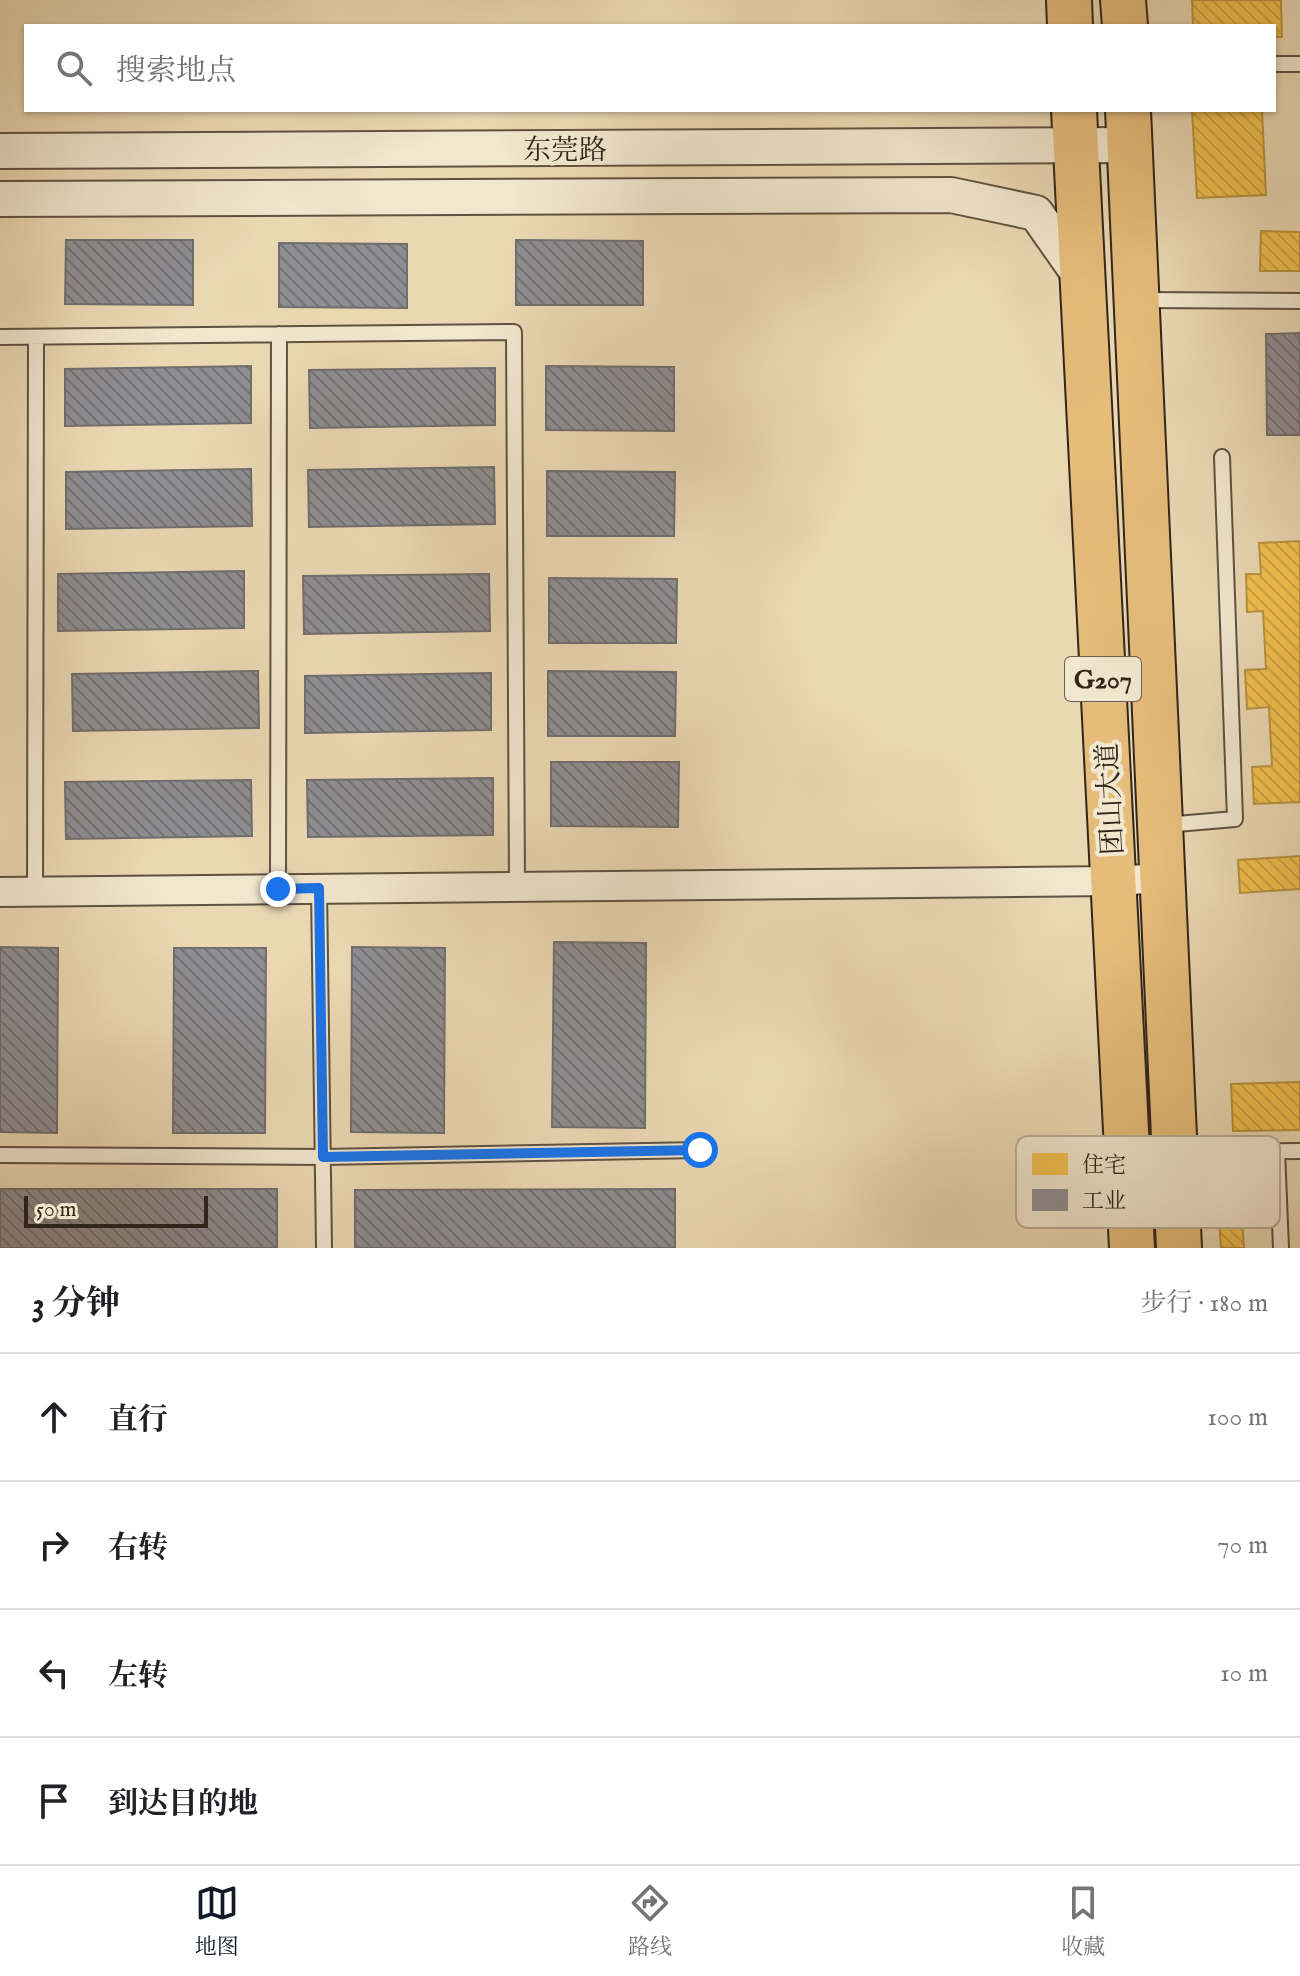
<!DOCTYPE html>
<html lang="zh">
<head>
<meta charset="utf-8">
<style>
  body { margin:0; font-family:"IM FELL English","Noto Serif SC",serif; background:#f6f6f6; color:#202124 }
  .scale { position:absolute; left:24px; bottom:20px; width:184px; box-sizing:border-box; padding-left:8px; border:4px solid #32261b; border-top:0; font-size:22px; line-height:28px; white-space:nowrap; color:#32261b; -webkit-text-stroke:6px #f1e6ce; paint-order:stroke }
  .stop { position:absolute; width:24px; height:24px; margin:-18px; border:6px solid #1a73e8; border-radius:50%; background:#fff }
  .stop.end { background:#1a73e8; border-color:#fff; box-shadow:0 2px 8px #0008 }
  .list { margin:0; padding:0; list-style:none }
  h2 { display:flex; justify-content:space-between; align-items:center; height:104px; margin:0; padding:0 32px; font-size:34px }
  h2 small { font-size:26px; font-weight:400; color:#757577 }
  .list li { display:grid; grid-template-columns:52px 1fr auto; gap:24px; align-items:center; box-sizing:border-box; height:128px; padding:0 32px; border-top:2px solid #e0e0e0 }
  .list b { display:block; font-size:30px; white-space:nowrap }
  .list em { font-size:26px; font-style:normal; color:#757577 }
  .icon { flex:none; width:44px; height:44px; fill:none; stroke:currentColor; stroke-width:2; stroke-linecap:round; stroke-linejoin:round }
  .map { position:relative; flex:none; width:1300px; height:1248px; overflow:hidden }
  .search { position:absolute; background:#fff; box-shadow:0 2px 6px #0004; left:24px; right:24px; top:24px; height:88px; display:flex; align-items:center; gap:20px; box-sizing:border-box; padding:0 28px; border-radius:0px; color:#757577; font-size:30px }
  .sheet { height:616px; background:#fff }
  nav { display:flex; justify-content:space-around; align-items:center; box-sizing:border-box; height:112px; border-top:2px solid #e0e0e0; background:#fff; font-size:22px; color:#757577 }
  nav a { display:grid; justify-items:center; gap:4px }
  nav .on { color:#111827 }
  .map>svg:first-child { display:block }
  .homes { fill:url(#homes-back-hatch); stroke:#b8923f; stroke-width:2 }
  .industry { fill:url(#industry-back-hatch); stroke:#726e6e; stroke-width:2 }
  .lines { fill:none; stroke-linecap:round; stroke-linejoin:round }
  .service-casing { stroke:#605241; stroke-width:18 }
  .minor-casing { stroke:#605241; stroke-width:32 }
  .tertiary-casing { stroke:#605241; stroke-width:38 }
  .trunk-casing { stroke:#32261b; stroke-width:48 }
  .service { stroke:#f1e6ce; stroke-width:14 }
  .minor { stroke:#f1e6ce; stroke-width:28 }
  .tertiary { stroke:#f1e6ce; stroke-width:34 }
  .trunk { stroke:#e5bc7a; stroke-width:44 }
  .route { stroke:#1a73e8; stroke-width:10 }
  .labels { text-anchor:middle; stroke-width:8; stroke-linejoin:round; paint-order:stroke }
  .shield { fill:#f1e6ce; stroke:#6b6051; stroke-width:2 }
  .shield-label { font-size:26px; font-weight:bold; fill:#32261b }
  .street-label { font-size:28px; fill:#32261b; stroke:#f1e6ce }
  .key { fill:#f1e6ce; stroke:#b8ac98; stroke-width:2 }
  .key-label { font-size:22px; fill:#32261b }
</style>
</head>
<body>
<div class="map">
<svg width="1300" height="1248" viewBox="0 0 1300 1248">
  <defs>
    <pattern id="homes-back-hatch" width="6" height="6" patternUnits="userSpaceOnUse" patternTransform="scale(2)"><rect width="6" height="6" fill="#f2c14e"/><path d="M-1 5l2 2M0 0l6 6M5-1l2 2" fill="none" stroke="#d0a644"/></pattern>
    <pattern id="industry-back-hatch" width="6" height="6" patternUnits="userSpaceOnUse" patternTransform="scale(2)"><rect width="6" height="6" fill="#8d8d92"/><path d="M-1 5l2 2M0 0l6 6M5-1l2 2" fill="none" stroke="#747376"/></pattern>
  </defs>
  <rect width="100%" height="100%" fill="#ead8b3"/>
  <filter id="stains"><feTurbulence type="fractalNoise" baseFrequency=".0025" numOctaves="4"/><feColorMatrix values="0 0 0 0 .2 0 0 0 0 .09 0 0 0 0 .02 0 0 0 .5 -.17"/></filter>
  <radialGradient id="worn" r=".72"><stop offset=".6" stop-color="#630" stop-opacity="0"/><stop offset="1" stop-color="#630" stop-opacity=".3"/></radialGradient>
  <path class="homes" d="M1192 0H1281L1282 37H1274V26H1193Z
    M1192 110H1262L1266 195 1197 198Z
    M1261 231 1300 232V271H1260Z
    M1300 541V802L1254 804 1252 767 1272 766 1269 707 1247 709 1245 670 1266 669 1263 611 1247 612 1246 574H1261L1259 543Z
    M1300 856V889L1240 893 1238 860Z
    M1300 1082V1130L1233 1131 1231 1084Z
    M1239 1175 1244 1248H1221L1216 1176Z"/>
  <path class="industry" d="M66 240H193V305L65 304Z
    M516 240 643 241V305H516Z
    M279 243 407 244V308L279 307Z
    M1300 333V435H1267L1266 334Z
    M251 366V423L65 426V369Z
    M546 366 674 367V431L546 430Z
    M495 368V425L310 428 309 370Z
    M494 467 495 524 309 527 308 470Z
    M251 469 252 526 66 529V472Z
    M547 471 675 472 674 536H547Z
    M244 571V628L58 631V574Z
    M489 574 490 631 304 634 303 576Z
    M549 578 677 579 676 643H549Z
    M258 671 259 728 73 731 72 674Z
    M548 671 676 672 675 736H548Z
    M491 673V730L305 733V676Z
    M551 762H679L678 827 551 826Z
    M493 778V835L308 837 307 780Z
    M251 780 252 836 66 839 65 782Z
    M554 942 646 943 645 1128 552 1127Z
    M0 947 58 948 57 1133 0 1132Z
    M352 947 445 948 444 1133 351 1132Z
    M174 948H266L265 1133H173Z
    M0 1189H277V1248H0Z
    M675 1189V1248H355V1190Z"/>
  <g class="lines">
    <defs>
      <path id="service" d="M1274 64H1300
        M1141 300 1300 301
        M0 337 514 332 517 886
        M1165 825 1235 819 1222 457
        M319 888 324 1248
        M278 889 279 334
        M35 891 36 337
        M1277 1151 1281 1248
        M1179 1152 1300 1151
        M0 1155 323 1157 700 1150"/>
      <path id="minor" d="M0 892 1113 881 1163 878"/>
      <path id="tertiary" d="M0 151 1130 145
        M0 199 951 195 1036 213 1083 280"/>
      <path id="trunk" d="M1069 0 1070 26
        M1123 0 1125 26
        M1074 110 1132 1248
        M1128 110 1179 1248"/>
    </defs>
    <use href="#service" class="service-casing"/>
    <use href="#minor" class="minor-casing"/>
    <use href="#tertiary" class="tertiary-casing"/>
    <use href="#trunk" class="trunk-casing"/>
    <use href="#service" class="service"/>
    <use href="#minor" class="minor"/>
    <use href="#tertiary" class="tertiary"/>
    <use href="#trunk" class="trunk"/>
  </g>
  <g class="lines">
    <path class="route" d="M278 889 319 888 323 1157 700 1150"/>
  </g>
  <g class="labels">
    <rect class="shield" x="1065" y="657" width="76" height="44" rx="6"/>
    <g class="shield-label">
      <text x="1103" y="688">G207</text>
    </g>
    <g class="street-label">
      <text x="565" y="159">东莞路</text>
      <text transform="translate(1109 799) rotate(-93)" y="10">团山大道</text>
    </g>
  </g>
  <rect x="1016" y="1136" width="264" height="92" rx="12" class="key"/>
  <rect x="1032" y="1153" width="36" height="22" fill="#f2c14e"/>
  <rect x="1032" y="1189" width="36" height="22" fill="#8d8d92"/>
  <g class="key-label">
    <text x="1082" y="1172">住宅</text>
    <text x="1082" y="1208">工业</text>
  </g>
  <rect width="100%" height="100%" filter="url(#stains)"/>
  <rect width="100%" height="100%" fill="url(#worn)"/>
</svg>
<div class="scale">50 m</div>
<div class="stop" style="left:700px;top:1150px"></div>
<div class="stop end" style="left:278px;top:889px"></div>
<div class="search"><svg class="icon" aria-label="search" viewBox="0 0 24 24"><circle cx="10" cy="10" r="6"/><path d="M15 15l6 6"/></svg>搜索地点</div>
</div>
<section class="sheet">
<h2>3 分钟<small>步行 · 180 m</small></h2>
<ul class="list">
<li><svg class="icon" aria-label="ahead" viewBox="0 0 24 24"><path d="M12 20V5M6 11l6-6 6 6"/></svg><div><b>直行</b></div><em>100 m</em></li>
<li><svg class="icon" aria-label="right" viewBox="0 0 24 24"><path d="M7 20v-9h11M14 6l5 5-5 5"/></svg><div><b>右转</b></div><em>70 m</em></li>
<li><svg class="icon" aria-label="left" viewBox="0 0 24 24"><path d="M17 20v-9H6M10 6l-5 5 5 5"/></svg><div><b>左转</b></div><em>10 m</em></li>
<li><svg class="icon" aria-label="arrive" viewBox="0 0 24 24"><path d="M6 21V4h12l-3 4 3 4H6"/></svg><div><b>到达目的地</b></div></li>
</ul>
</section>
<nav>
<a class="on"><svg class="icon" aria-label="map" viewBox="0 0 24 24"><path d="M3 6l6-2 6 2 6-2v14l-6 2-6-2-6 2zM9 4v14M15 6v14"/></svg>地图</a>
<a><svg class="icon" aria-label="directions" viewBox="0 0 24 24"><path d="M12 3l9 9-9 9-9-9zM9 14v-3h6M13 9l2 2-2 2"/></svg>路线</a>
<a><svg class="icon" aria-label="saved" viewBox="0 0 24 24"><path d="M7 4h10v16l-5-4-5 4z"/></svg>收藏</a>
</nav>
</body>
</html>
